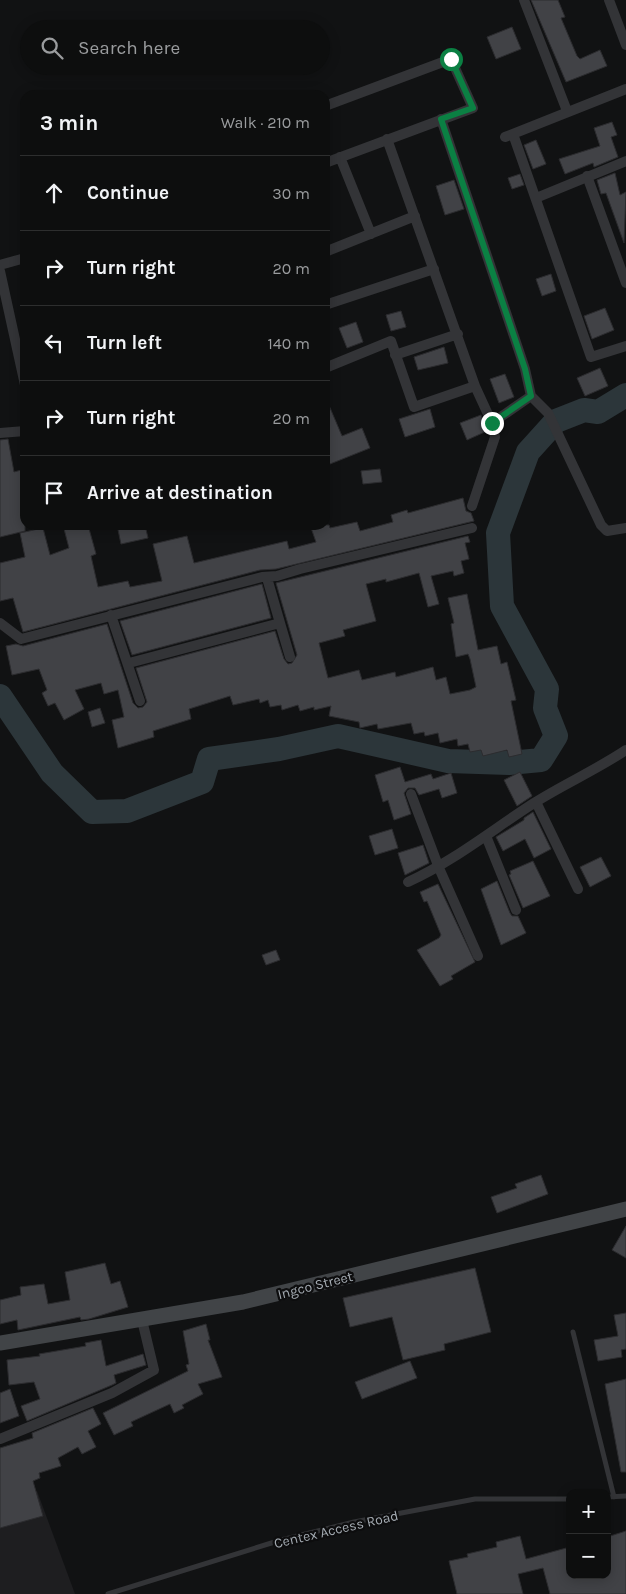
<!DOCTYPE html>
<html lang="en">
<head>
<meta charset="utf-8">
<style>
  :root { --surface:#0d0e0e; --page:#1b1c1c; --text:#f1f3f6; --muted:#9a9c9e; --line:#2d2e2e }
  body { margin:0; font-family:Karla,sans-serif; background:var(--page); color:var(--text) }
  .controls { position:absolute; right:15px; bottom:15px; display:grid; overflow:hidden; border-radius:10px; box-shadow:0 2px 12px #0003 }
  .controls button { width:45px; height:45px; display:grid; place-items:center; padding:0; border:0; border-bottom:1px solid var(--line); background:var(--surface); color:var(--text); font:25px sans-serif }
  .stop { position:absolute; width:15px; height:15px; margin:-11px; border:4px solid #0b8043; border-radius:50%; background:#fff }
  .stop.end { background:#0b8043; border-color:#fff; box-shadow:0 1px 5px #0008 }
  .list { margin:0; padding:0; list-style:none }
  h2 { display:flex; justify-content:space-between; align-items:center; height:65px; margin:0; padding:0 20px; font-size:21px }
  h2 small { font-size:16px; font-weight:400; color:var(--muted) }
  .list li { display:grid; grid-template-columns:32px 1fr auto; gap:15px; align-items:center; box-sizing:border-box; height:75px; padding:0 20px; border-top:1px solid var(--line) }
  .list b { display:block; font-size:19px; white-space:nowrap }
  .list em { font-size:16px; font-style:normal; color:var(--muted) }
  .icon { flex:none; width:28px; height:28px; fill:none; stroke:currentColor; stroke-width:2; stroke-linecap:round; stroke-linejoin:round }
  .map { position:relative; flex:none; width:626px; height:1594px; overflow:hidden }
  .search { position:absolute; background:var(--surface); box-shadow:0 2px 12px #0003; left:20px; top:20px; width:310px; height:55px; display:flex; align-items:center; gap:12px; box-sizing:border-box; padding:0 18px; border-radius:28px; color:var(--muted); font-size:19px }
  .panel { position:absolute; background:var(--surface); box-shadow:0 2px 12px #0003; left:20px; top:90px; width:310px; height:440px; border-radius:15px }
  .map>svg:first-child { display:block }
  .built { fill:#1e1e20 }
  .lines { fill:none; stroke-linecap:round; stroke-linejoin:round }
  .river { stroke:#2c363a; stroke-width:24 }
  .building { fill:#414246; stroke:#2c2c2f }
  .lane { stroke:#333437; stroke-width:5 }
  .street { stroke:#333437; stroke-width:10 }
  .secondary { stroke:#414447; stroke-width:15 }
  .route { stroke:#0b8043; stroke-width:6 }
  .labels { text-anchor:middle; stroke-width:4.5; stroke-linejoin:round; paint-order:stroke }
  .street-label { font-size:14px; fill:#a4abb2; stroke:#0d0d0e }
</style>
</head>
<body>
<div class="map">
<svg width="626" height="1594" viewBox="0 0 626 1594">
  <rect width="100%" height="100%" fill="#111213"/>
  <!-- built -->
  <path class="built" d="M37,1491L75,1594H0V1502Z"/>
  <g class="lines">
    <!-- river -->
    <path class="river" d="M0,696L52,773L92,812L127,811L202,782L209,759L279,749L338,736L448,761L509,763L541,760L556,736L545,708L547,689L502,606L498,533L528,452L556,421L584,410L598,412L626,395"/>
  </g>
  <!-- building -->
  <path class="building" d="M531,0H558L565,17L561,18L577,56L580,59L600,50L607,66L566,82Z
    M512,27L521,49L496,59L487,37Z
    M612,122L617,135L611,137L618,157L594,167L593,163L565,174L559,159L600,146L594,128Z
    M536,140L546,164L533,169L524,145Z
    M615,173L620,195L626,192L624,243L606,193L601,194L597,180Z
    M520,174L524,185L512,189L508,178Z
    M454,180L464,209L445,215L436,186Z
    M551,274L556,291L542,296L536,279Z
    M605,308L614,330L592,339L584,316Z
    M401,311L406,327L391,331L386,315Z
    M356,322L363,342L347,348L339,328Z
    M444,347L448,363L418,370L414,357Z
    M600,368L608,386L585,396L577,378Z
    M505,374L514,397L499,403L490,379Z
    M325,396L342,436L362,428L370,448L325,466Z
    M430,409L435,427L405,437L399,419Z
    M481,415L487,431L467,440L460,423Z
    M8,439L14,472L25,469V531L0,537V440Z
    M380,469L382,482L363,484L361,471Z
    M463,498L466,511L471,513L474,521L276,569L260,570L23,632L13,598L0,601V563L25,557L20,533L43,528L50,555L69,548L63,525H88L96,554L91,556L98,587L128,581L130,587L162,581L153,544L187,536L194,563L287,541L289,549L316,542L310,525H329L330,528L357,522L360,531L393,522L391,515L407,510L408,513Z
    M117,525H145L148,538L121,544Z
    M468,536L470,542L465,543L469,559L461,561L464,573L454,576L453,571L431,576L439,604L428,607L419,573L386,582V579L366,584L376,621L343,630L345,636L319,643L328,678L359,670L362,680L395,672L396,677L433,667L436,680L446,677L450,694L470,690L476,687L470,659L468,654L456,657L451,624L454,623L448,598L467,594L478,650L497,646L501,664L507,662L516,700L511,701L522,754L509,757L507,750L483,756L481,750L470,752L468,744L458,746L457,739L440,743L438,733L425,736L424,732L414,734L411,723L378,729L377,724L360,728L359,722L329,716L331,706L314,710V707L300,711L298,705L282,710L281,705L270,707L268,700L260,703L259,699L233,705L230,696L189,709L191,719L153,731L154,737L118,748L112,720L124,717L118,690L104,694L101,683L75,690L84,709L64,720L55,703L48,706L42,693L47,690L39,669L12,675L6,646L16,644L23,646L107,624L133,703L138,708L143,707L147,702L136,668L275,631L284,659L288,664L292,663L297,655L276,583Z
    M262,584L271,618L132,655L120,621Z
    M100,708L105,723L92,727L88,712Z
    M400,767L405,782L431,774L433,779L451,773L457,793L442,798L439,789L419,795L415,788H408L404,793L411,814L394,820L388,800L383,802L375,775Z
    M520,772L532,796L517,806L504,780Z
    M533,812L551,849L534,858L525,839L503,851L496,837L524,820V818Z
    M392,829L398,848L375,855L369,836Z
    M423,845L429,863L405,875L398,853Z
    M601,857L611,876L590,887L580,867Z
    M533,861L550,896L523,908L509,875L511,874L510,871Z
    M497,881L510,913L512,916H518L526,933L501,945L481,889Z
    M438,884L475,962L451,976L453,979L440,986L417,950L439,938L441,935L427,901L424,902L420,892Z
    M276,950L280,960L266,965L262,955Z
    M541,1175L548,1194L497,1213L491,1197L517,1188L515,1184Z
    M626,1226V1258L612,1250Z
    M105,1263L111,1284L120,1281L128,1307L89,1319L81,1320L80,1317L18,1330L17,1320L0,1324V1300L21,1295L20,1287L44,1284L48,1304L70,1300L65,1272Z
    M475,1268L491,1332L444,1344L445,1350L403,1360L392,1317L350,1327L343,1298Z
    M626,1313V1349L621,1350L622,1357L598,1361L594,1340L618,1336L614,1315Z
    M206,1324L210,1340H208L222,1377L198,1384L203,1394L182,1405L184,1408L174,1413L170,1404L131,1422L133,1426L114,1435L103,1413L188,1371L186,1365L189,1364L183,1331Z
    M101,1340L106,1366L143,1354L146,1365L114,1375L116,1383L112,1385L27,1421L21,1406L40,1399L34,1382L9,1385L7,1360L40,1356L39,1354L86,1346L85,1343Z
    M410,1361L417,1378L362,1399L355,1382Z
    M626,1379V1472H621L605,1384Z
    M10,1389L19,1416L0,1423V1393Z
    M93,1408L101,1424L88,1431L96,1447L82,1454L78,1447L58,1458L61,1466L39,1473L40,1478L33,1481L43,1516L0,1528V1448L33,1438L32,1433Z
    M626,1531V1594H550L543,1568L518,1574L523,1594H457L449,1561L468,1557L467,1554L497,1547L496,1542L520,1536L526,1559L570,1547V1575H607V1537Z"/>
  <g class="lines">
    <!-- lane -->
    <path class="lane" d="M573,1332L614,1497
      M607,1497L626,1496
      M108,1594L281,1540L354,1522L475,1499H570"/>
    <!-- street -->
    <path class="street" d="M524,0L567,111
      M609,0L626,45
      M325,106L451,59L473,108L325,163
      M441,119L525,369L531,396L548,413L601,525L607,531L626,528
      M513,134L591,357L626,346
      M505,137L626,89
      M387,139L475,386L492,423L495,437L472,506
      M340,157L371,234
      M587,176L626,283
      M536,198L626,161
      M325,252L415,216
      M0,265L25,258
      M0,271L25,385
      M325,305L434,269
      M395,355L458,334
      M325,368L391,341L414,407L475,386
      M492,423L531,396
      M0,433L25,431
      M267,578L280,623
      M111,615L140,701
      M0,623L21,639L262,577L277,576L300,569L472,528
      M129,663L280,623L290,657
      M411,794L439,868L478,956
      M536,802L578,889
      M486,836L516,910
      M408,882C454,861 492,830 534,803C564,784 596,770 626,750
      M0,1439L112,1393L154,1370L142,1320"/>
    <!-- secondary -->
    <path class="secondary" d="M0,1343L243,1302L626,1209"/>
  </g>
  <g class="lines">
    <!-- route -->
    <path class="route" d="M451,59L473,108L441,119L525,369L531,396L492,423"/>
  </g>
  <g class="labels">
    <!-- street labels -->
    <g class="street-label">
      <text transform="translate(315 1285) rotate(-14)" y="5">Ingco Street</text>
      <text transform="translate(336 1529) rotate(-13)" y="5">Centex Access Road</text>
    </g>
  </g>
</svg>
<div class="controls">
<button>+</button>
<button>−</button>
</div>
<div class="stop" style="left:451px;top:59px"></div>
<div class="stop end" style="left:492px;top:423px"></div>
<div class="search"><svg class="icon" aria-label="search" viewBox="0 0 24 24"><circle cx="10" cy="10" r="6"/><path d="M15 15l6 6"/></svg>Search here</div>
<section class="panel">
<h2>3 min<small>Walk · 210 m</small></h2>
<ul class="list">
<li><svg class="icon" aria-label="ahead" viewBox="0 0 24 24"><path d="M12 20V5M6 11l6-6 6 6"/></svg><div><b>Continue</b></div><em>30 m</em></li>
<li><svg class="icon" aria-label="right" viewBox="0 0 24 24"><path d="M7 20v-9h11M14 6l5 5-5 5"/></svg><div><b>Turn right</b></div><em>20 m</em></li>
<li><svg class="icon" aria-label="left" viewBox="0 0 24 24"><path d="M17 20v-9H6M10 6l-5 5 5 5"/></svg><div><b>Turn left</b></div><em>140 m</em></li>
<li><svg class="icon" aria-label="right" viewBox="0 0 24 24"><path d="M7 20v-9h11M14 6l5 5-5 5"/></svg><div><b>Turn right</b></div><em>20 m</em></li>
<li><svg class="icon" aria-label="arrive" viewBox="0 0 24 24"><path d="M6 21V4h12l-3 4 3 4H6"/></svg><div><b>Arrive at destination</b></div></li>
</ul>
</section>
</div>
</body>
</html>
